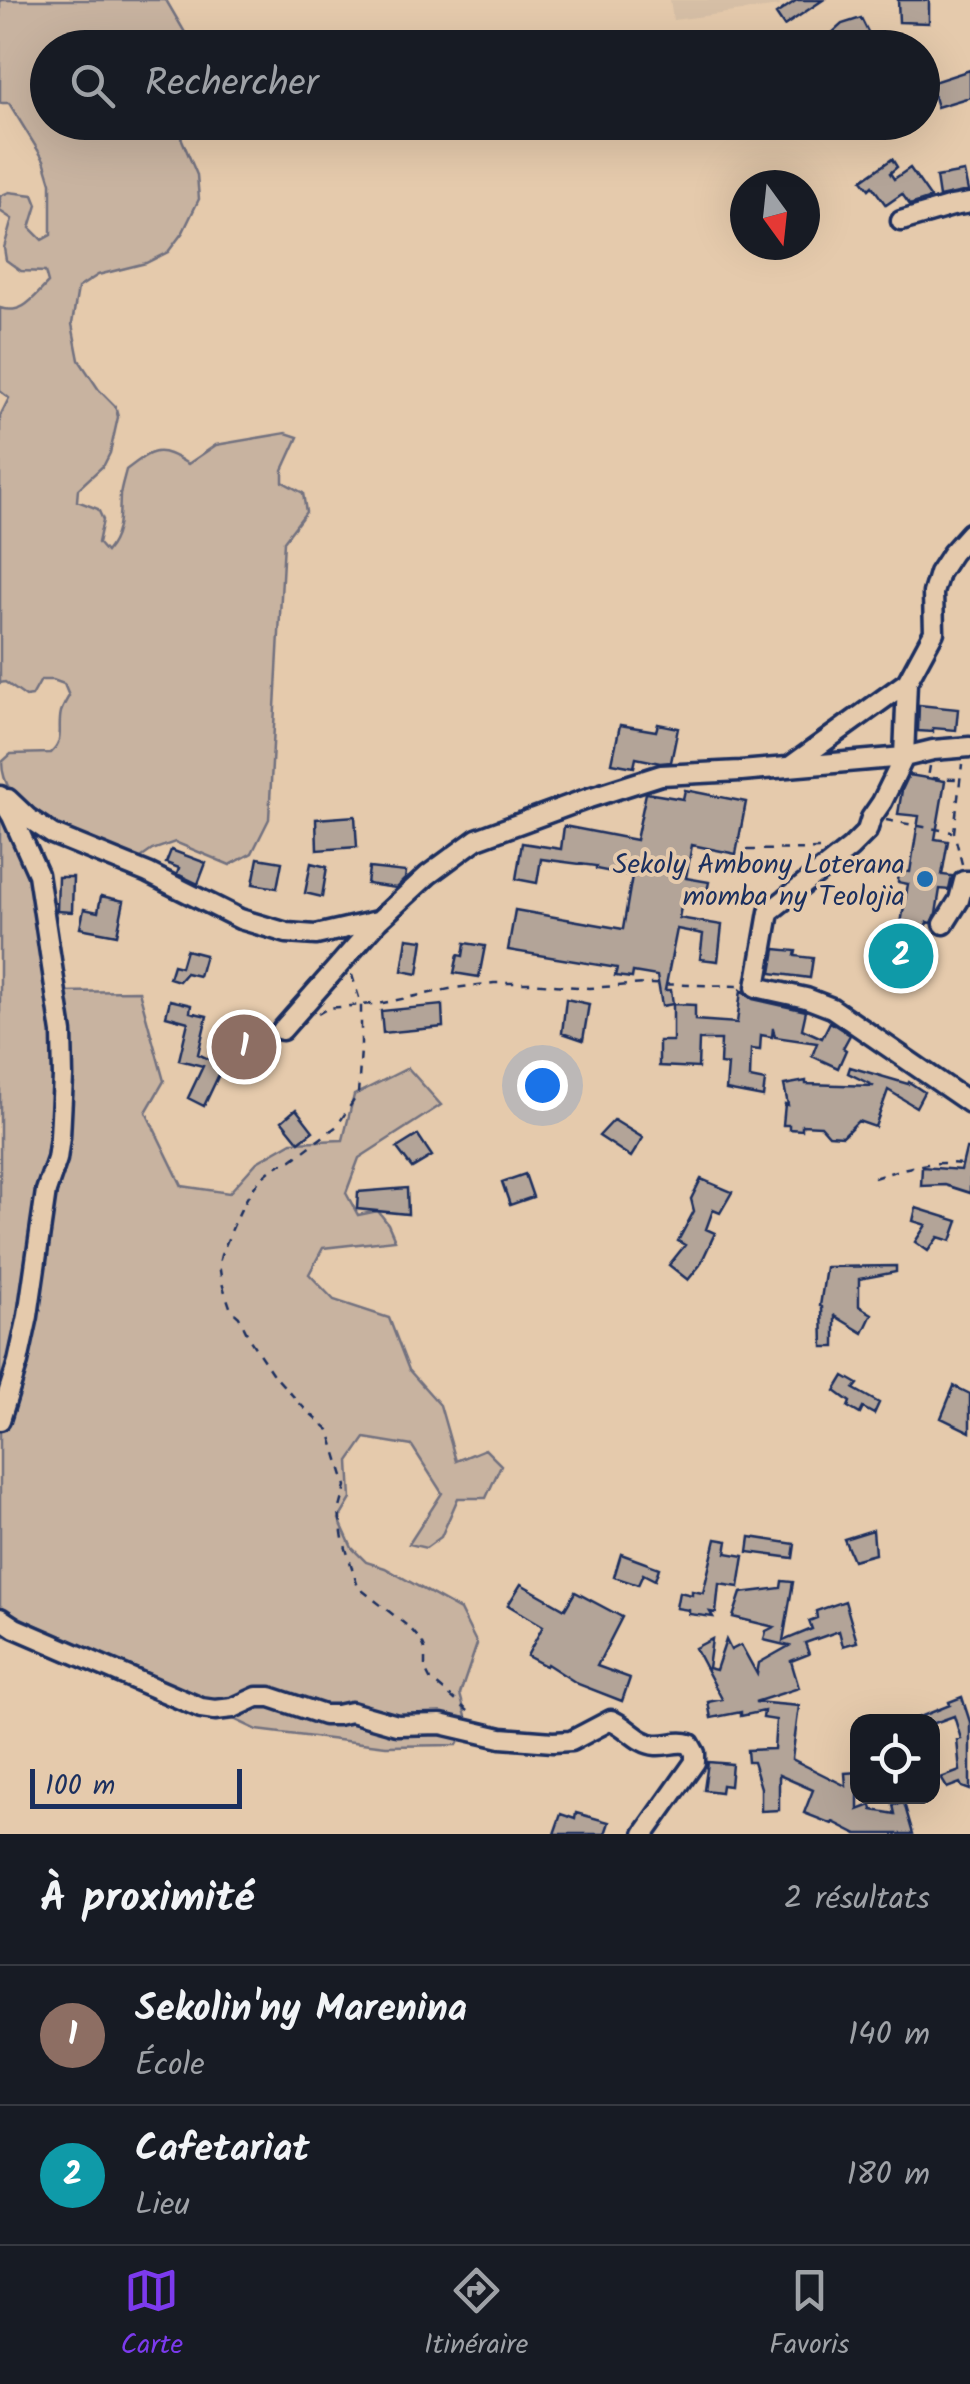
<!DOCTYPE html>
<html lang="fr">
<head>
<meta charset="utf-8">
<style>
  :root { --surface:#171b24; --page:#242831; --text:#f1f3f6; --muted:#9ea1a6; --line:#363941; --accent:#7c3aed }
  body { margin:0; font-family:Kalam,sans-serif; background:var(--page); color:var(--text) }
  .controls { position:absolute; right:30px; bottom:30px; display:grid; overflow:hidden; border-radius:20px; box-shadow:0 10px 40px #0002 }
  .controls button { width:90px; height:90px; display:grid; place-items:center; padding:0; border:0; border-bottom:2px solid var(--line); background:var(--surface); color:var(--text); font:50px sans-serif }
  .compass { position:absolute; left:730px; top:170px; width:90px; height:90px; border-radius:50%; background:var(--surface); box-shadow:0 10px 40px #0002; rotate:165deg }
  .scale { position:absolute; left:30px; bottom:25px; width:212px; box-sizing:border-box; padding-left:10px; border:5px solid #1b2f5e; border-top:0; font-size:28px; line-height:35px; white-space:nowrap; color:#1b2f5e; -webkit-text-stroke:8px #e5caac; paint-order:stroke }
  .you { position:absolute; left:542px; top:1085px; width:35px; height:35px; margin:-25px; border:8px solid #fff; border-radius:50%; background:#1a73e8; box-shadow:0 0 0 15px #1a73e833 }
  .badge { display:grid; place-items:center; width:65px; height:65px; border-radius:50%; background:var(--accent); color:#fff; font-size:32px; font-weight:700 }
  .pin { position:absolute; translate:-50% -50%; border:5px solid #fff; box-shadow:0 2px 10px #0006 }
  .list { margin:0; padding:0; list-style:none }
  h2 { display:flex; justify-content:space-between; align-items:center; height:130px; margin:0; padding:0 40px; font-size:42px }
  h2 small { font-size:32px; font-weight:400; color:var(--muted) }
  .list li { display:grid; grid-template-columns:65px 1fr auto; gap:30px; align-items:center; box-sizing:border-box; height:140px; padding:0 40px; border-top:2px solid var(--line) }
  .list b { display:block; font-size:38px; white-space:nowrap }
  .list p { margin:0; font-size:32px; white-space:nowrap; color:var(--muted) }
  .list em { font-size:32px; font-style:normal; color:var(--muted) }
  .icon { flex:none; width:55px; height:55px; fill:none; stroke:currentColor; stroke-width:2; stroke-linecap:round; stroke-linejoin:round }
  .map { position:relative; flex:none; width:970px; height:1834px; overflow:hidden }
  .search { position:absolute; background:var(--surface); box-shadow:0 10px 40px #0002; left:30px; right:30px; top:30px; height:110px; display:flex; align-items:center; gap:25px; box-sizing:border-box; padding:0 35px; border-radius:55px; color:var(--muted); font-size:38px }
  .sheet { height:410px; background:var(--surface) }
  nav { display:flex; justify-content:space-around; align-items:center; box-sizing:border-box; height:140px; border-top:2px solid var(--line); background:var(--surface); font-size:28px; color:var(--muted) }
  nav a { display:grid; justify-items:center; gap:5px }
  nav .on { color:var(--accent) }
  .map>svg:first-child { display:block }
  .built { fill:#d6bfa6 }
  .green { fill:#c8b3a0; stroke:#72717f; stroke-width:2.5 }
  .building { fill:#b3a498; stroke:#1b2f5e; stroke-width:2.5 }
  .lines { fill:none; stroke-linecap:round; stroke-linejoin:round }
  .street-casing { stroke:#1b2f5e; stroke-width:25 }
  .path { stroke:#1b2f5e; stroke-width:2.5; stroke-dasharray:8 8; stroke-linecap:butt }
  .street { stroke:#e5caac; stroke-width:18 }
  .poi-dot { fill:#1f6fb2; stroke:#e5caac; stroke-width:4 }
  .labels { text-anchor:middle; stroke-width:8; stroke-linejoin:round; paint-order:stroke }
  .poi-label { font-size:28px; fill:#1b2f5e; stroke:#e5caac; text-anchor:end }
</style>
</head>
<body>
<div class="map">
<svg width="970" height="1834" viewBox="0 0 970 1834">
  <rect width="100%" height="100%" fill="#e5caac"/>
  <filter id="ink" filterUnits="userSpaceOnUse"><feTurbulence type="fractalNoise" baseFrequency=".01" numOctaves="2"/><feDisplacementMap in="SourceGraphic" scale="20" xChannelSelector="R" yChannelSelector="G"/><feConvolveMatrix kernelMatrix="1 2 1 2 8 2 1 2 1" color-interpolation-filters="sRGB"/></filter>
  <g filter="url(#ink)">
    <!-- built -->
    <path class="built" d="M670,0H779L780,6L673,20Z"/>
    <!-- green -->
    <path class="green" d="M0,0H166L190,41V47L48,48V122L175,123L197,175L199,199L183,232L168,252L146,263L98,275L78,288L72,324L79,360L99,390L115,406L118,417L110,453L104,465L78,489L77,501L98,509L103,520L98,543L106,552C121,534 119,517 120,495C121,487 124,478 126,470C153,449 158,445 188,464L216,445L286,433L298,437L283,470V482L303,493L306,512L284,541L269,819L252,853L230,865L175,842L152,850L128,867C87,847 2,816 2,762L11,754L51,753C65,740 57,729 61,712C63,706 66,701 69,696L64,684L53,680H41L32,696L26,697L5,682L0,683V416L9,398L0,391V308C23,315 33,298 48,283L45,272L21,271L6,260L4,248L12,219L0,211V196L9,192L33,195L37,205L30,228L42,240L51,235V183L44,160L9,103H0Z
      M0,815L31,873L56,992L139,991L164,1081L146,1112L182,1186L229,1193L257,1162L292,1142L343,1140L354,1095L408,1068L441,1105L359,1158L346,1193L358,1215L378,1211L388,1224L395,1240L323,1248L309,1274L334,1300L389,1318L409,1370L440,1405L456,1461L485,1449L501,1465L486,1498H458L441,1537L426,1548L409,1544L442,1493L412,1446L365,1438L349,1461L351,1499L339,1519L352,1548L366,1562L385,1568L460,1610L477,1644L460,1694L468,1724L457,1745L386,1746L257,1730L0,1608Z"/>
    <!-- building -->
    <path class="building" d="M797,0H823L784,26L776,14Z
      M898,0H929V23L899,22Z
      M861,18L869,34L848,41L846,35L821,43L842,24Z
      M970,70V97L937,107L930,83Z
      M892,159L897,167L890,173L894,179L910,168L931,198L910,205L902,194L886,205L872,186L869,189L862,180Z
      M964,172L968,191L939,197L936,177Z
      M919,705L958,709L956,730L933,728V732L918,731Z
      M658,724L678,728L671,762L660,763L636,758L634,767L612,763L620,725L656,731Z
      M909,775L945,781L935,839L948,841L942,875L952,876L949,890L940,889L936,914L932,923L927,922L917,986L876,978L885,926L900,929L908,884L898,882L899,871L910,872L919,816L898,814L902,790Z
      M685,790L746,802L736,854L692,845L686,878L709,882L706,896L684,891L679,918L722,925L718,961L700,959L703,934L677,929L665,990H671L673,1004L662,1006L657,976L633,972L632,978L615,976L617,968L508,950L515,910L623,929L632,876L596,869V866L541,859L537,883L516,879L522,843L561,849L564,826L636,840L646,793L683,799Z
      M355,816L357,847L317,850L316,819Z
      M171,850L206,863L198,884L177,874L179,868L166,863Z
      M258,858L282,862L277,888L253,884Z
      M311,863L327,867L322,897L305,893Z
      M369,868L406,872L405,879L396,888L367,884Z
      M58,877H73L72,912L57,911Z
      M101,896L124,901L117,935L80,928L84,909L98,912Z
      M407,938L423,940L418,974L402,971Z
      M465,943L485,946L479,977L454,973L458,955L463,956Z
      M775,949L796,951L795,956L813,958L810,978L771,973Z
      M186,950L205,955L199,976L186,973L179,981L169,978L173,965L181,967Z
      M741,990L753,999L806,1011L802,1029L822,1038L830,1022L850,1035L843,1048L846,1050L838,1068L812,1056L817,1043L775,1037L773,1028L772,1037L761,1035L760,1050L751,1049L750,1078L765,1081L763,1097L726,1090L728,1065L720,1064L721,1040H699L698,1068L659,1066V1041H673V1004L695,1005V1020L737,1023Z
      M566,999L589,1004L583,1040L562,1033Z
      M170,1000L191,1005L190,1012L207,1016L198,1054L223,1066L204,1106L188,1098L203,1066L179,1060L188,1022L166,1016Z
      M442,1005L443,1027L383,1033L381,1011Z
      M238,1021L269,1035L251,1074L220,1060Z
      M850,1067L908,1084L909,1082L924,1092L916,1107L888,1090L875,1127L858,1121L843,1136L829,1135L821,1126L802,1125V1130L789,1129V1125H783L785,1104L788,1105L784,1085L806,1081V1084L874,1086L848,1073Z
      M296,1109L313,1131L299,1142L282,1121Z
      M614,1120L643,1138L631,1157L599,1136Z
      M418,1135L432,1156L412,1168L397,1148Z
      M966,1149H970V1193L945,1185L921,1186L922,1167L961,1170Z
      M525,1174L533,1197L510,1205L502,1182Z
      M701,1179L732,1192L720,1213L713,1210L706,1229L715,1233L700,1265L688,1280L669,1265L685,1245L678,1241L694,1211L691,1199Z
      M407,1188L408,1214L357,1209L358,1192Z
      M916,1208L958,1221L951,1241L938,1237L928,1251L915,1242L926,1225L913,1221Z
      M896,1266V1272L859,1279V1306L872,1314L863,1333L835,1316V1347H823L822,1307L820,1306L826,1267Z
      M844,1376L858,1384L854,1389L879,1403L874,1414L863,1408L860,1414L848,1407L850,1402L835,1391Z
      M954,1386L970,1394V1432L941,1418Z
      M873,1530L875,1554L853,1560L844,1539Z
      M750,1537L795,1544L793,1558L748,1552Z
      M716,1539L728,1541L726,1553L744,1556L739,1587L719,1584L716,1613L710,1612L713,1617L689,1614V1610L676,1608L679,1592L692,1595V1591L703,1593Z
      M621,1554L659,1568L655,1580L643,1574L638,1585L614,1577Z
      M782,1581L793,1582L783,1641L812,1629L809,1621L817,1618L816,1611L845,1601L857,1642L843,1646L839,1631L805,1643L809,1654L791,1661L799,1688L755,1702L799,1706L792,1759L846,1786L845,1773L858,1772V1810L871,1805L872,1810L895,1814L893,1805L904,1803L913,1834H857L833,1822L832,1824L804,1813L813,1790L779,1775V1810L761,1811V1788L753,1762H748L747,1750L774,1749L776,1720L763,1718L764,1711L741,1716V1712L711,1718L708,1702L722,1699L695,1648L712,1639L708,1668L716,1670L726,1640L731,1650L741,1645L757,1674L759,1663L789,1646L764,1640L766,1631L774,1627L733,1617L741,1593L781,1588Z
      M521,1584L565,1609L575,1592L622,1617L597,1666L630,1678L622,1701L578,1684L547,1664L546,1666L527,1656L543,1626L508,1605Z
      M962,1697L970,1722V1790L962,1787L960,1783L947,1788L941,1778L960,1771L957,1740L961,1739L954,1716L932,1724V1722L910,1721L950,1705L949,1702Z
      M708,1762L732,1764L730,1786L722,1785L721,1792L704,1790Z
      M576,1813L609,1822L605,1834H554L561,1814L575,1819Z"/>
    <g class="lines">
      <defs>
        <path id="street" d="M901,221L952,206L970,203
          M907,682L904,757L882,802L871,818L867,831L850,848L769,912L756,987L806,998L832,1008L970,1103
          M792,765L907,682L934,632L933,593L939,573L952,553L970,533
          M0,796L12,816L38,874L62,1033L63,1077L60,1137L57,1159L46,1191L28,1316L18,1362L0,1420
          M8,799L28,818L52,834L148,873L240,919L287,933L316,935L377,921
          M944,924L959,900L964,881H970
          M282,1030L378,921L428,875L477,839L589,798L661,775L741,771L904,757L933,750L970,747
          M0,1618L15,1628L201,1708L215,1710L233,1708L257,1697H270L324,1715H337L351,1712L397,1725L441,1724L501,1738L553,1742L571,1741L611,1720C627,1726 638,1744 656,1745C669,1746 677,1740 690,1744L695,1753V1762L644,1834"/>
      </defs>
      <!-- street casing -->
      <use href="#street" class="street-casing"/>
      <!-- path -->
      <path class="path" d="M930,766L928,778L959,779
        M886,820L952,832
        M747,850L823,849
        M962,864L954,832L962,764
        M352,975L361,1004V1049L358,1094L337,1126L292,1160C250,1171 237,1220 221,1255L219,1264L222,1283L231,1310L239,1317L250,1340L272,1373L304,1408L329,1430L346,1486L339,1512L343,1539L358,1587L410,1628L422,1642L425,1649V1669L430,1679L474,1716
        M318,1014L328,1008L383,1003L454,988L494,983H530L589,988L644,984L741,986
        M874,1178C907,1167 936,1158 970,1166"/>
      <!-- street -->
      <use href="#street" class="street"/>
    </g>
  </g>
  <!-- markers -->
  <circle class="poi-dot" cx="925" cy="879" r="10"/>
  <g class="labels">
    <!-- poi labels -->
    <g class="poi-label">
      <text x="905" y="873">Sekoly Ambony Loterana<tspan x="905" dy="32">momba ny Teolojia</tspan></text>
    </g>
  </g>
</svg>
<div class="controls">
<button><svg class="icon" aria-label="locate" viewBox="0 0 24 24"><circle cx="12" cy="12" r="6"/><path d="M12 2v4M12 18v4M2 12h4M18 12h4"/></svg></button>
</div>
<svg class="compass" viewBox="-18 -18 36 36"><path d="M0-13l5 13h-10z" fill="#e53935"/><path d="M0 13l5-13h-10z" fill="#9ea1a6"/></svg>
<div class="scale">100 m</div>
<div class="you"></div>
<div class="pin badge" style="left:244px;top:1047px;background:#8d6e63">1</div>
<div class="pin badge" style="left:901px;top:956px;background:#0f9aa8">2</div>
<div class="search"><svg class="icon" aria-label="search" viewBox="0 0 24 24"><circle cx="10" cy="10" r="6"/><path d="M15 15l6 6"/></svg>Rechercher</div>
</div>
<section class="sheet">
<h2>À proximité<small>2 résultats</small></h2>
<ul class="list">
<li><span class="badge" style="background:#8d6e63">1</span><div><b>Sekolin'ny Marenina</b><p>École</p></div><em>140 m</em></li>
<li><span class="badge" style="background:#0f9aa8">2</span><div><b>Cafetariat</b><p>Lieu</p></div><em>180 m</em></li>
</ul>
</section>
<nav>
<a class="on"><svg class="icon" aria-label="map" viewBox="0 0 24 24"><path d="M3 6l6-2 6 2 6-2v14l-6 2-6-2-6 2zM9 4v14M15 6v14"/></svg>Carte</a>
<a><svg class="icon" aria-label="directions" viewBox="0 0 24 24"><path d="M12 3l9 9-9 9-9-9zM9 14v-3h6M13 9l2 2-2 2"/></svg>Itinéraire</a>
<a><svg class="icon" aria-label="saved" viewBox="0 0 24 24"><path d="M7 4h10v16l-5-4-5 4z"/></svg>Favoris</a>
</nav>
</body>
</html>
